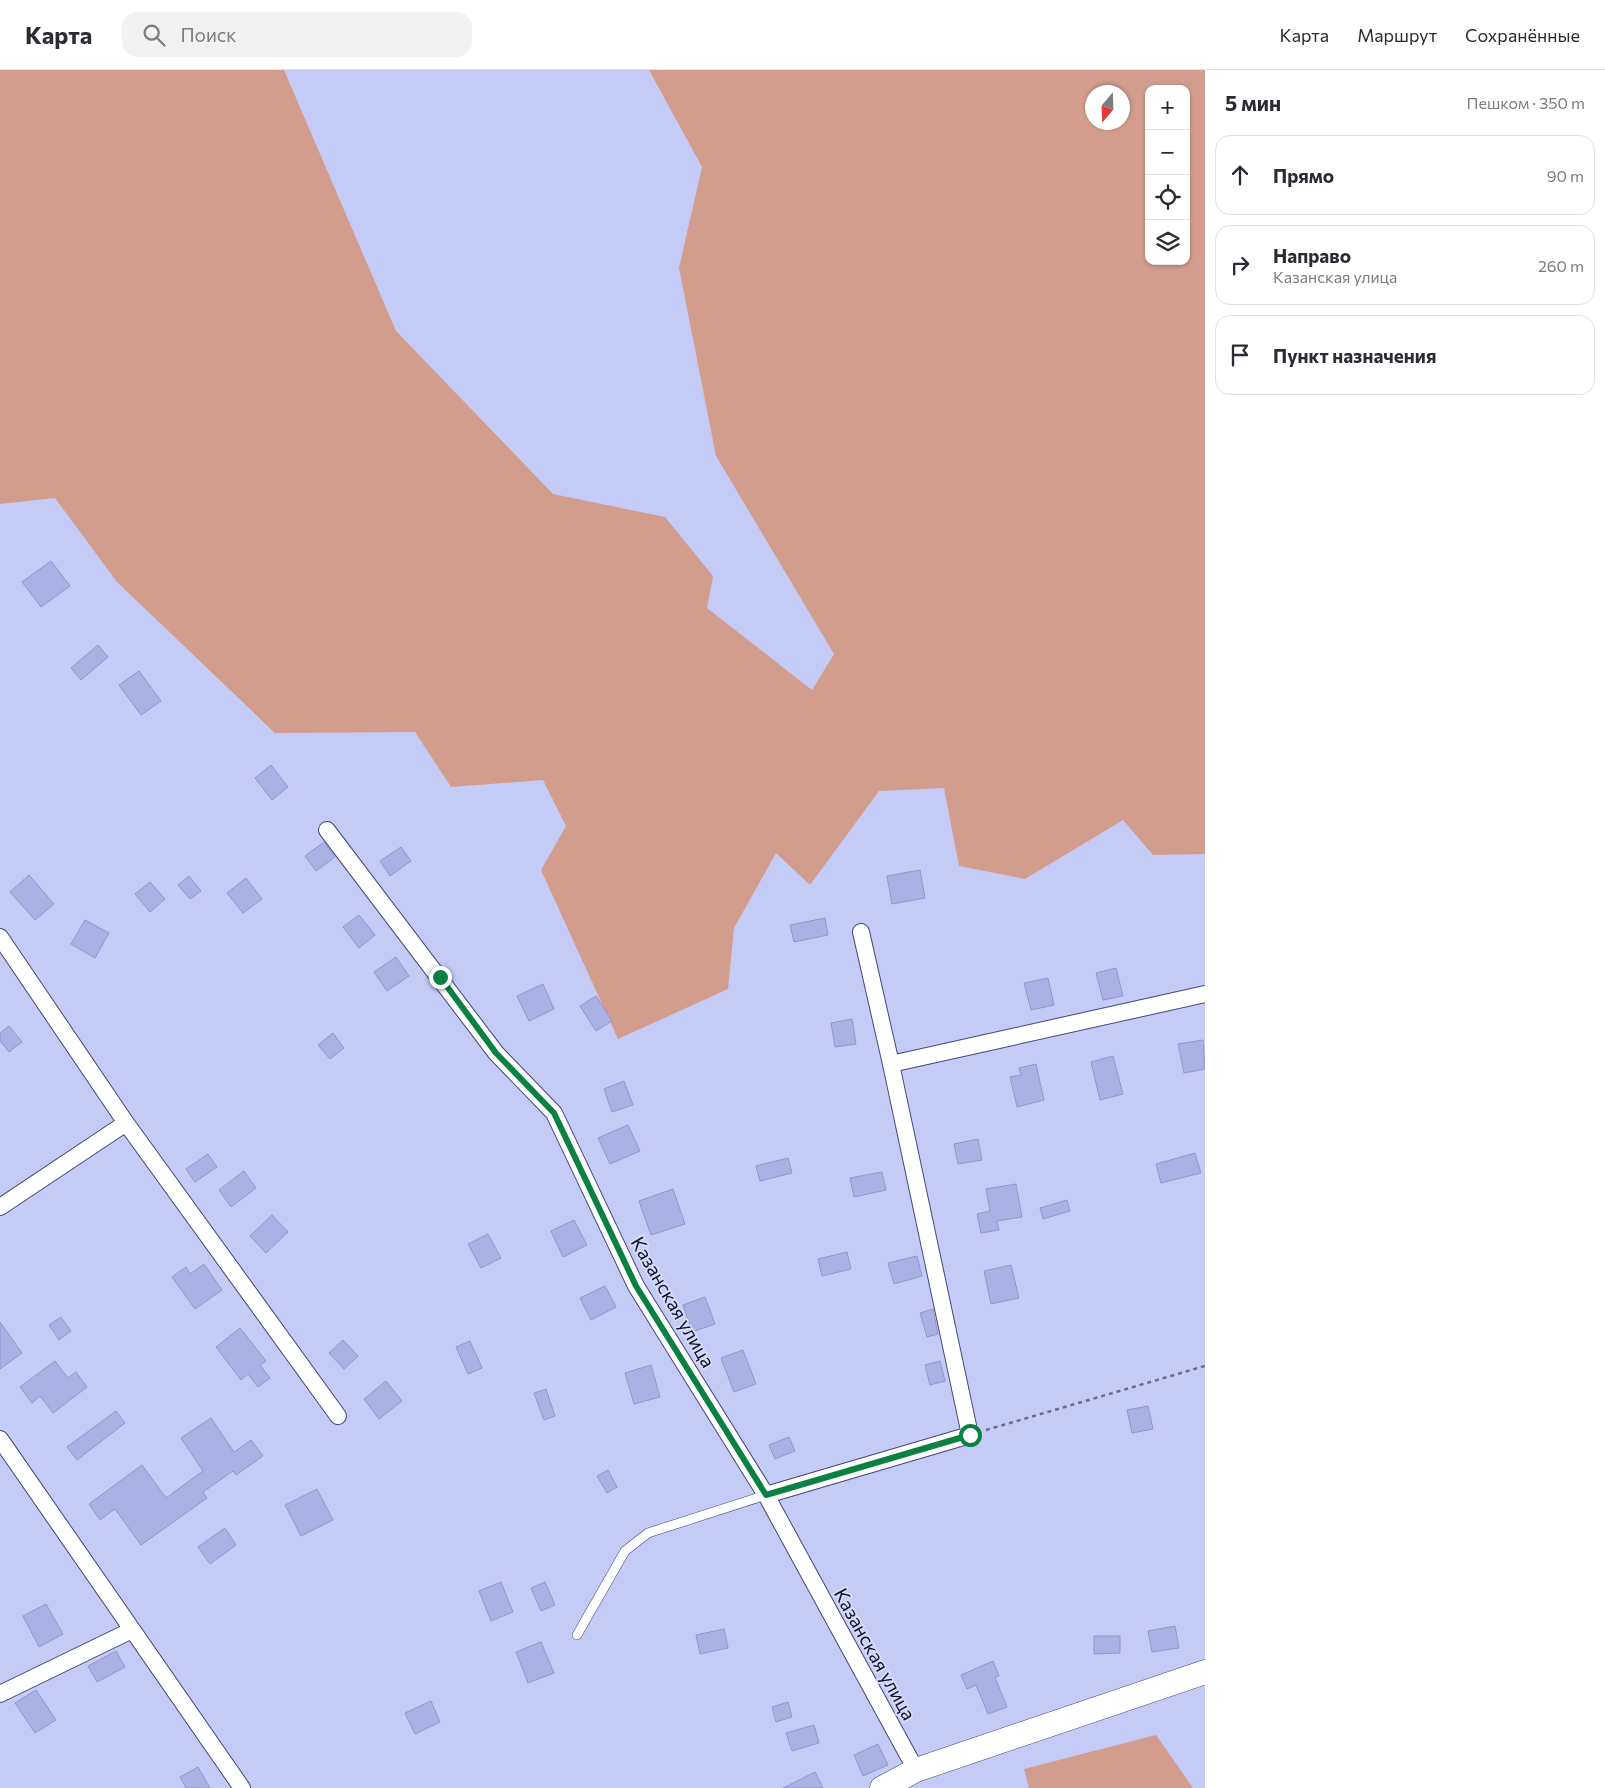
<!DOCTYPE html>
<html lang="ru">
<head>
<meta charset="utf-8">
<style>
  :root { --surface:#fff; --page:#f2f2f3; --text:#2b2b33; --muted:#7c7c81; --line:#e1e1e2 }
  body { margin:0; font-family:Commissioner,sans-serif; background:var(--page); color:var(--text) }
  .controls { position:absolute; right:15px; top:15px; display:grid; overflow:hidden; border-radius:10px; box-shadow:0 1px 4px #0004 }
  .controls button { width:45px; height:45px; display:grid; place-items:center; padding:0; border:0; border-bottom:1px solid var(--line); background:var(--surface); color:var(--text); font:25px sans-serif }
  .compass { position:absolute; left:1085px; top:15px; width:45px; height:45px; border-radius:50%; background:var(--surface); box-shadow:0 1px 4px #0004; rotate:199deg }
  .stop { position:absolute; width:15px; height:15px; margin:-11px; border:4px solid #0b8043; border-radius:50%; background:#fff }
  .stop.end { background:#0b8043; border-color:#fff; box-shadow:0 1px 5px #0008 }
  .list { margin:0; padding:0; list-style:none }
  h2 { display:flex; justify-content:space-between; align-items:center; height:65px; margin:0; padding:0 20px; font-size:21px }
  h2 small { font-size:16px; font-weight:400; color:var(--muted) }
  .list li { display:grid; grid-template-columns:32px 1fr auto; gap:15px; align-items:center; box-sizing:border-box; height:80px; margin:0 10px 10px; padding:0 10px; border:1px solid var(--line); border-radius:15px }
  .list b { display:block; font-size:19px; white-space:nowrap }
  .list p { margin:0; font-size:16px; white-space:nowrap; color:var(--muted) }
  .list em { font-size:16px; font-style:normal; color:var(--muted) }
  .icon { flex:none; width:28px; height:28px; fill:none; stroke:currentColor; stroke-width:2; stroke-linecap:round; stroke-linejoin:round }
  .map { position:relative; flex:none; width:1205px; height:1718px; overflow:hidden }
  header { display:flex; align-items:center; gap:30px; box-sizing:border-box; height:70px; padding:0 25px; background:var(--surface); border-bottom:1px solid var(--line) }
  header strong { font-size:24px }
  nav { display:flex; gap:28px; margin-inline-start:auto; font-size:18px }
  .search { width:350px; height:45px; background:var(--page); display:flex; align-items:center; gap:12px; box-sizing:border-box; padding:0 18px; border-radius:15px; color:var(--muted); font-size:19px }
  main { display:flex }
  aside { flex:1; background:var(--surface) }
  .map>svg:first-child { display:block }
  .green { fill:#d29d8c; fill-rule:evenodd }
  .building { fill:#aab1e5; stroke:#9196ca }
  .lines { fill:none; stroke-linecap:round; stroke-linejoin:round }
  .lane-casing { stroke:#434775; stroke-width:10 }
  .street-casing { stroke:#434775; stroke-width:18 }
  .secondary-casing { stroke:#434775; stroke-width:25 }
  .path { stroke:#686b8a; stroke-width:2.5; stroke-dasharray:4 4; stroke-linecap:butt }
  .lane { stroke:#fff; stroke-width:9 }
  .street { stroke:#fff; stroke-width:16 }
  .secondary { stroke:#fff; stroke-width:24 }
  .route { stroke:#0b8043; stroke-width:6 }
  .labels { text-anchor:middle; stroke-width:4; stroke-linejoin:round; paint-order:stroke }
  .street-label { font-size:19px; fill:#111225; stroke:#d5d9fa }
</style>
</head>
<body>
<header>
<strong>Карта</strong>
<div class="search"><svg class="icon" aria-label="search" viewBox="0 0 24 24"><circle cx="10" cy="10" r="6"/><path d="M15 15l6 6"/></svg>Поиск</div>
<nav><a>Карта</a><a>Маршрут</a><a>Сохранённые</a></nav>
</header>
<main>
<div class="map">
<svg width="1205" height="1718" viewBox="0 0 1205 1718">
  <rect width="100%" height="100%" fill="#c5cbf7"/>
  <!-- green -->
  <path class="green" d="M0,0H284L396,261L553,424L665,447L713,506L707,538L812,620L834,584L716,386L679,198L702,97L649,0H1205V784L1153,785L1123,750L1025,809L959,796L944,718L879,721L810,815L776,783L734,858L728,919L618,969L541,800L566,756L543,710L451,717L415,662L275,663L117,512L55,428L0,434ZM1149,19H1186V191H1149ZM1092,22H1122V52H1092Z
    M1156,1665L1193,1718H1029L1024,1699Z"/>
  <!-- building -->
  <path class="building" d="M51,491L70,516L41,537L22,512Z
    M98,575L108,587L81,610L71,598Z
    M139,601L161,631L141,645L119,615Z
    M271,695L288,717L272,730L255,708Z
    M324,772L335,787L316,801L305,786Z
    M401,777L411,791L390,806L380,791Z
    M920,800L925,828L892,834L887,806Z
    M29,805L54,834L35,850L10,822Z
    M189,806L201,821L190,829L178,815Z
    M246,808L262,829L243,843L227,823Z
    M150,812L165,829L150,842L135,824Z
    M359,845L375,865L359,878L343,857Z
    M825,848L828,865L794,872L790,855Z
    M85,850L109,863L95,888L71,874Z
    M396,887L409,906L387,921L374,902Z
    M1116,898L1123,926L1103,930L1096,903Z
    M1048,908L1054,935L1031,940L1024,913Z
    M543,914L554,939L529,951L517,926Z
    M596,926L612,951L596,961L580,936Z
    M852,949L856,974L835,977L831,953Z
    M9,956L22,972L9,982L0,971V963Z
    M333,963L344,978L330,989L318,975Z
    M1203,970L1205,999L1184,1003L1178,974Z
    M1113,986L1123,1024L1100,1030L1091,992Z
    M1036,994L1044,1030L1017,1037L1010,1007L1021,1005L1019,998Z
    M624,1011L633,1035L612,1042L604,1019Z
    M628,1055L640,1081L610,1094L598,1068Z
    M978,1069L982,1090L958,1094L954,1074Z
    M1195,1083L1201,1103L1161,1113L1156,1094Z
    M208,1084L217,1097L195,1112L186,1099Z
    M788,1088L792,1103L760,1111L756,1096Z
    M244,1101L256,1118L231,1137L219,1120Z
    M882,1102L886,1120L854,1127L850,1108Z
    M1016,1114L1022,1147L997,1151L999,1160L981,1163L977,1144L990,1141L986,1119Z
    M673,1119L685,1154L651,1165L639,1131Z
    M1067,1130L1070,1141L1043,1149L1040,1138Z
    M272,1145L288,1162L266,1183L250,1166Z
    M574,1150L587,1175L563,1187L551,1161Z
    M488,1164L501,1188L481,1198L468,1174Z
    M847,1182L851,1199L822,1206L818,1189Z
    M917,1186L922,1206L894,1214L888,1193Z
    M204,1194L222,1220L195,1239L172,1207L186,1197L190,1204Z
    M1011,1195L1019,1228L991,1234L984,1201Z
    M605,1216L616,1237L591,1250L580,1228Z
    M705,1227L715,1254L692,1262L683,1235Z
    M933,1239L938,1264L927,1267L920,1243Z
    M61,1247L71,1261L59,1270L49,1255Z
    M0,1252L22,1283L0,1299Z
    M240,1258L266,1291L260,1295L270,1308L258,1317L248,1304L241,1310L216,1277Z
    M343,1270L358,1286L344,1299L329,1283Z
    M470,1271L482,1298L468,1304L456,1277Z
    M743,1280L756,1314L734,1322L721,1288Z
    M55,1291L68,1308L76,1302L87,1317L53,1343L40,1326L32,1333L20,1317Z
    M940,1291L945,1311L930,1315L925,1295Z
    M651,1295L660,1327L634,1334L625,1303Z
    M386,1311L402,1331L379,1349L364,1329Z
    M546,1319L555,1346L544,1350L534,1323Z
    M1148,1336L1153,1359L1132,1363L1127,1340Z
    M116,1341L125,1353L77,1390L67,1377Z
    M211,1348L234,1382L251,1370L263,1386L236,1405L233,1401L203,1422L207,1428L141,1475L115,1439L100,1450L89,1434L142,1395L166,1428L203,1401L181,1368Z
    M789,1367L795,1381L775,1389L769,1375Z
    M608,1400L617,1417L607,1423L597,1406Z
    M317,1419L333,1450L301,1466L285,1435Z
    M225,1458L236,1475L210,1494L198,1477Z
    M501,1512L513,1542L491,1551L479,1521Z
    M545,1512L555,1535L541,1541L531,1518Z
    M46,1534L63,1564L39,1577L23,1546Z
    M1175,1556L1179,1578L1152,1582L1148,1561Z
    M724,1559L728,1578L700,1584L696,1565Z
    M1094,1566H1120V1583L1094,1584Z
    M541,1572L554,1603L528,1613L516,1582Z
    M116,1581L125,1597L97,1612L88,1596Z
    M993,1591L999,1606L995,1607L1007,1637L988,1644L976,1615L967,1619L961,1605Z
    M36,1620L56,1650L35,1663L15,1633Z
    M431,1631L440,1652L415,1664L405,1643Z
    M788,1632L792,1647L776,1652L772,1637Z
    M814,1655L819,1673L792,1681L786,1663Z
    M878,1674L888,1695L863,1706L854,1685Z
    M198,1697L210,1718H186L180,1707Z
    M815,1702L823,1718H783Z"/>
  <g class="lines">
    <defs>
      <path id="lane" d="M577,1565L625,1481L648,1463L766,1425"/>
      <path id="street" d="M327,760L496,983L554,1043L636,1216L766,1425L916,1700
        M0,867L126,1053L338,1346
        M891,994L1205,924
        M0,1137L126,1053
        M0,1369L242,1718
        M766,1425L970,1365L891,994L861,862
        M0,1624L132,1560"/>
      <path id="secondary" d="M882,1718L916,1700L1205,1602"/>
    </defs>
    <!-- lane casing -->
    <use href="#lane" class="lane-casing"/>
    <!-- street casing -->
    <use href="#street" class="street-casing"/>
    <!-- secondary casing -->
    <use href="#secondary" class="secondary-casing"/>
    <!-- path -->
    <path class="path" d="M986,1360L1205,1296"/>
    <!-- lane -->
    <use href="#lane" class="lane"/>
    <!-- street -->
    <use href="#street" class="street"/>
    <!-- secondary -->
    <use href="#secondary" class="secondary"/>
  </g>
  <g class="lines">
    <!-- route -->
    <path class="route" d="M440,907L496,983L554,1043L636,1216L766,1425L970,1365"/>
  </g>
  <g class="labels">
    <!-- street labels -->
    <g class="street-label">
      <text transform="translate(673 1232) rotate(60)" y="7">Казанская улица</text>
      <text transform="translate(875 1584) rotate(61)" y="7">Казанская улица</text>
    </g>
  </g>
</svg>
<div class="controls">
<button>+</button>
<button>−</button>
<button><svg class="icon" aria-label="locate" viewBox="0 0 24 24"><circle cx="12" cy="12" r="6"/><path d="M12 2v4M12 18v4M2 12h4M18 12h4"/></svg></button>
<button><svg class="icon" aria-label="layers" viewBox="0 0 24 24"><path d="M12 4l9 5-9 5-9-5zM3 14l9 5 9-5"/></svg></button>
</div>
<svg class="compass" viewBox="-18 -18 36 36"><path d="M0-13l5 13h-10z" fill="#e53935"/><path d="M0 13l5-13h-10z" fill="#7c7c81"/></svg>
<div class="stop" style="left:970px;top:1365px"></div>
<div class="stop end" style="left:440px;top:907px"></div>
</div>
<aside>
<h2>5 мин<small>Пешком · 350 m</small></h2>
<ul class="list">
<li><svg class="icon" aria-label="ahead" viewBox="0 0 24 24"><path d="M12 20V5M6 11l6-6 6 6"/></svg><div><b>Прямо</b></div><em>90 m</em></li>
<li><svg class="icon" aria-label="right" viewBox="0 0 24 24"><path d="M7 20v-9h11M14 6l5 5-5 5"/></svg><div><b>Направо</b><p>Казанская улица</p></div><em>260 m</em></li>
<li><svg class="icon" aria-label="arrive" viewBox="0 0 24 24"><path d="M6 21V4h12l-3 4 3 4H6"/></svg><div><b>Пункт назначения</b></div></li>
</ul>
</aside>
</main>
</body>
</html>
